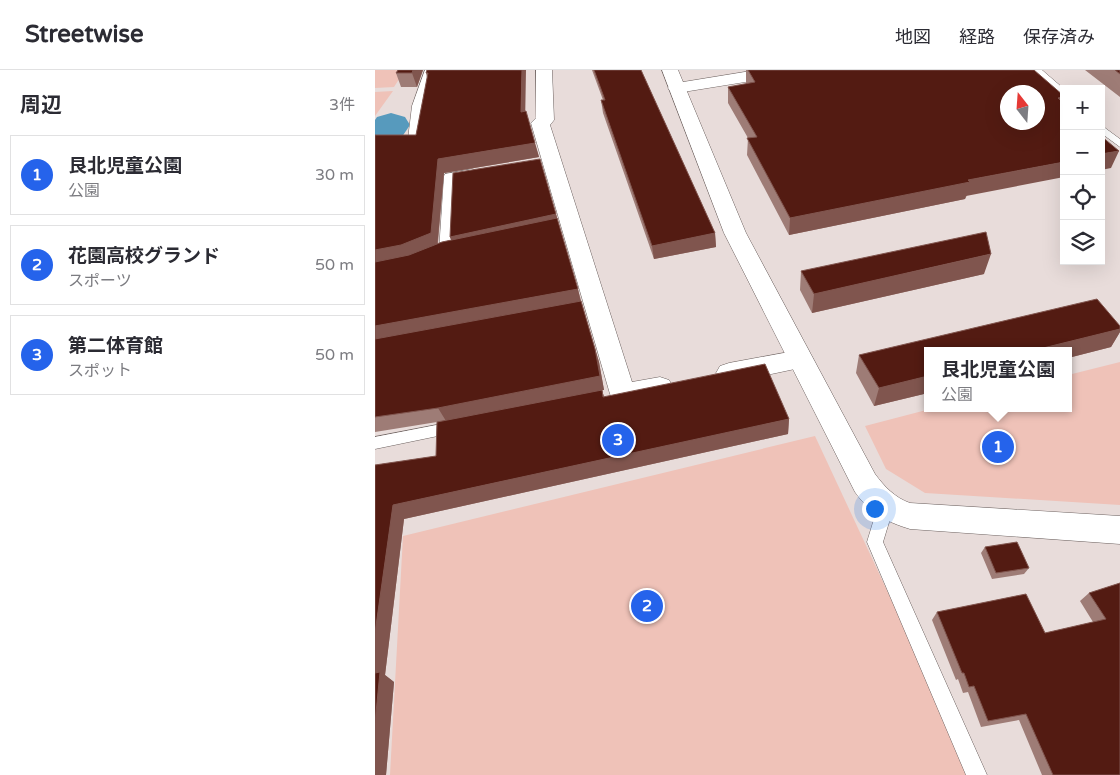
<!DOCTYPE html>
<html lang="ja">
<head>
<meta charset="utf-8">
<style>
  :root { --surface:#fff; --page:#f2f2f3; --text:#2b2b33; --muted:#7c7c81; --line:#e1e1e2; --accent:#2563eb }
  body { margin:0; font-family:"Varela Round","Noto Sans JP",sans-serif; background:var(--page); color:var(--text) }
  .controls { position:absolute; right:15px; top:15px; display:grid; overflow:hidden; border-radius:0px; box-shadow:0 5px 20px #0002 }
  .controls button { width:45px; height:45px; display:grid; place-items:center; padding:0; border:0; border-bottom:1px solid var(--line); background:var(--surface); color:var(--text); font:25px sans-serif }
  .compass { position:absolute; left:625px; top:15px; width:45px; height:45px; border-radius:50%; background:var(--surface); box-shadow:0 5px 20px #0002; rotate:343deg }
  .you { position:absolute; left:499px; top:438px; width:18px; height:18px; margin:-12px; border:4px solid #fff; border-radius:50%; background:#1a73e8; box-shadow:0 0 0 8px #1a73e833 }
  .badge { display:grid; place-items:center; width:32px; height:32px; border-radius:50%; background:var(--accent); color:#fff; font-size:16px; font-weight:700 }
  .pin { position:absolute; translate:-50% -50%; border:2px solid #fff; box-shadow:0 1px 5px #0006 }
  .popup { position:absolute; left:549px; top:277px; width:148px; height:65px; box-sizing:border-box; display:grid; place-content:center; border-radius:0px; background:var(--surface); filter:drop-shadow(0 1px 4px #0005); font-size:16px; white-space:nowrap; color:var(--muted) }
  .popup b { font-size:19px; color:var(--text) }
  .popup::after { content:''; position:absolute; left:50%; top:100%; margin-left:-10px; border:10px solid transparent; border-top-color:var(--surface) }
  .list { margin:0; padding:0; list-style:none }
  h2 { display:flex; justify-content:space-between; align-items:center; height:65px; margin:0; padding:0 20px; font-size:21px }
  h2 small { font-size:16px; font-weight:400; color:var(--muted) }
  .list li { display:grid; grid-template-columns:32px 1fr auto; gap:15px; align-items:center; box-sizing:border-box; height:80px; margin:0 10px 10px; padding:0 10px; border:1px solid var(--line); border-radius:0px }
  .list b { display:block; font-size:19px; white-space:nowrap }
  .list p { margin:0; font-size:16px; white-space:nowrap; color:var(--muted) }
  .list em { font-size:16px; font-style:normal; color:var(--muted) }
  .icon { flex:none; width:28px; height:28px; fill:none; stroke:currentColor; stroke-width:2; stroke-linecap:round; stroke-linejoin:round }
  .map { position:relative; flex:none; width:745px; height:705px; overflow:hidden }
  header { display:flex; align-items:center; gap:30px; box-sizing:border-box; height:70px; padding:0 25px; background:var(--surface); border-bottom:1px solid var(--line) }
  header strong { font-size:24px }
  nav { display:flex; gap:28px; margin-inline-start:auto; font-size:18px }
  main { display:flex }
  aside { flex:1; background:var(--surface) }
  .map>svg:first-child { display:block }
  .green { fill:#efc2b8 }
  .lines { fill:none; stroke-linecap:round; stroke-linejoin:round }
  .river { fill:#579abd; fill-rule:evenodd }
  .lane-casing { stroke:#6b605e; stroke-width:1 }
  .street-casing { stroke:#6b605e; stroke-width:1 }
  .secondary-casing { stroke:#6b605e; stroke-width:1 }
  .lane { fill:#fff; fill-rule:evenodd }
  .street { fill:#fff; fill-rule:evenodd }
  .secondary { fill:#fff; fill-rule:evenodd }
  .wall { fill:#9e7c76 }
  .shaded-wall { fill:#80554e }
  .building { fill:#531b12; stroke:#80554e; fill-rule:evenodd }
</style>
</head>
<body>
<header>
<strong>Streetwise</strong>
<nav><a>地図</a><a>経路</a><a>保存済み</a></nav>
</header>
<main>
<aside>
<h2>周辺<small>3件</small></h2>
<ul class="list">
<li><span class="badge">1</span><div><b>艮北児童公園</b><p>公園</p></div><em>30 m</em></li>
<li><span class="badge">2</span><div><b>花園高校グランド</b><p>スポーツ</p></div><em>50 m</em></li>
<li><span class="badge">3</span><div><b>第二体育館</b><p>スポット</p></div><em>50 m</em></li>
</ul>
</aside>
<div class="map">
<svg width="745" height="705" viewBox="0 0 745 705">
  <rect width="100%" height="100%" fill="#e8dcda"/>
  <!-- green -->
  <path class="green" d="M0,0H30L19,17L0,18Z
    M18,21L0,46V22Z
    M745,292V435L550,423L511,399L490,356L559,338H693V305Z
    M440,366L579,664L595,705H15L28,466Z"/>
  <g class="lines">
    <!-- river -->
    <path class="river" d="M16,43L30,47L35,55L14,86L0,90V50L2,47Z"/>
    <defs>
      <path id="lane" d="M50,0H60L47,36L43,69L38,72L33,69L37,36Z
        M657,0H667L689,19V27Z
        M726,55L745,69V77L726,63Z
        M97,99L101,100L102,102L101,104L79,108L76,181L74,184H66L64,181L69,106L70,104Z
        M82,351L87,353L90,357L87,361L0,379V367Z
        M511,429L517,431L519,436L508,472L612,705H591L492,472L503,436L505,431Z"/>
      <path id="street" d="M161,0H177L179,50L175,55L257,312L285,307L294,310L298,317L294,324L248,334L239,331L235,324L156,53L161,48Z
        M382,0H421L419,4L413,5L302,23L296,22L293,18L296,14L302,13Z
        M425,280L434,282L438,289L434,296L354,313L345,310L341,303L345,296L354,293Z"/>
      <path id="secondary" d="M287,0H303L371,163L500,404C509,416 520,428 535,433L745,446V474L535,459C511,452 494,442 480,422L349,163Z"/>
    </defs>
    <!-- lane casing -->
    <use href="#lane" class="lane-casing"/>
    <!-- street casing -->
    <use href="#street" class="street-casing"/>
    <!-- secondary casing -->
    <use href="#secondary" class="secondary-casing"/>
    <!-- lane -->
    <use href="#lane" class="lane"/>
    <!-- street -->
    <use href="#street" class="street"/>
    <!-- secondary -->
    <use href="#secondary" class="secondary"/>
  </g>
  <!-- wall -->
  <path class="wall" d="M48,0L42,17H26L21,3Z
    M52,0L150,41L164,87L69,103L63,173L76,170L75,167L165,89L224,292L229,320H227L229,327L414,349L413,364L29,449L10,605L19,612L11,705H0V395L61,386L62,352L0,362V65H41L52,8L51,3Z
    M217,0H266L340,163L341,177L279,189L228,43L226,30H228Z
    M371,0H659L590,129L414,165L372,85L373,68L353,33V17L371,14Z
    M710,0H745V27Z
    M426,201L609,204L437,243L425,220Z
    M745,256V262L736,277L693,288V281H553V323L499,336L481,303L484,285Z
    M610,477L654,498L649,504L617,509L606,483Z
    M745,513V705H667L644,650L606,657L593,622L588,623L583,609L581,610L557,550L562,542L670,563L718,552L705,531L714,523Z"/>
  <!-- shaded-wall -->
  <path class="shaded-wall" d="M38,0H48L42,17L37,3Z
    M147,0H151L150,56L146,42Z
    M689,27V31L684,44L683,28Z
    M160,73L164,87L69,103L62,178L0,196V180L63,89Z
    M744,81L736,98L726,100V84Z
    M689,92V107L591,126L590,129L414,165L415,148L593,110Z
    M181,144L183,151L78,174L75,167Z
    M340,163L341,177L279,189L277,176Z
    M616,184L609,204L437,243L439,224Z
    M203,219L206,233L0,271V256Z
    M745,259V262L736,277L693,288V281H656Z
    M220,279L224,292L229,320H227L231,335L71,351L63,338Z
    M553,306V323L499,336L504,318Z
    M414,349L413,364L29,449L10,605L19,612L11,705H0V563L18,435Z"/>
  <!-- building -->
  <path class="building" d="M23,0H38L37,3H21Z
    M52,0H147L146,42L151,41L160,73L63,89L56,163L26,175L0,180V65H41L53,3H51Z
    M219,0H266L340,163L277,176L226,30H230Z
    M373,0H659L689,26V27L683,28L689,34V92L593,110L595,112L415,148L372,68L382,67L353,17L380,12ZM632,22H662V52H632Z
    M740,0H745V4Z
    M726,66L744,81L726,84Z
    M165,89L181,144L75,167L78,103Z
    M182,148L203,219L0,256V192L34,185L67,172Z
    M611,162L616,184L439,224L426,201Z
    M722,229L745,256V259L656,281H553V306L504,318L484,285Z
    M206,231L220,279L225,306L63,338L0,347V269Z
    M390,294L414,349L18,435L0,563V395L61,386L62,352L227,320L228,327Z
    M642,472L654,498L621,503L610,477Z
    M745,513V705H678L651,644L613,651L599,616L594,617L589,603H587L562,542L651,524L670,563L731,549L714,523Z
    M5,602L0,653V603Z"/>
</svg>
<div class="controls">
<button>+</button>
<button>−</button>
<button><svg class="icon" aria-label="locate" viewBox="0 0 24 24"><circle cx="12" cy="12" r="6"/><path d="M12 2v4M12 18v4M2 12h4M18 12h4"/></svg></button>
<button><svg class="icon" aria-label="layers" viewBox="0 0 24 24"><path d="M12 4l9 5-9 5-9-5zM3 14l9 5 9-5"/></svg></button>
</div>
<svg class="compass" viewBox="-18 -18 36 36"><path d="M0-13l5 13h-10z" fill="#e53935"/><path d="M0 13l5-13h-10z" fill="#7c7c81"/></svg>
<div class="you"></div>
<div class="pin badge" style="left:623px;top:377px">1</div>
<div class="popup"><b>艮北児童公園</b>公園</div>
<div class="pin badge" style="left:272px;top:536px">2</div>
<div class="pin badge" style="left:243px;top:370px">3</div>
</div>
</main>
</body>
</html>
